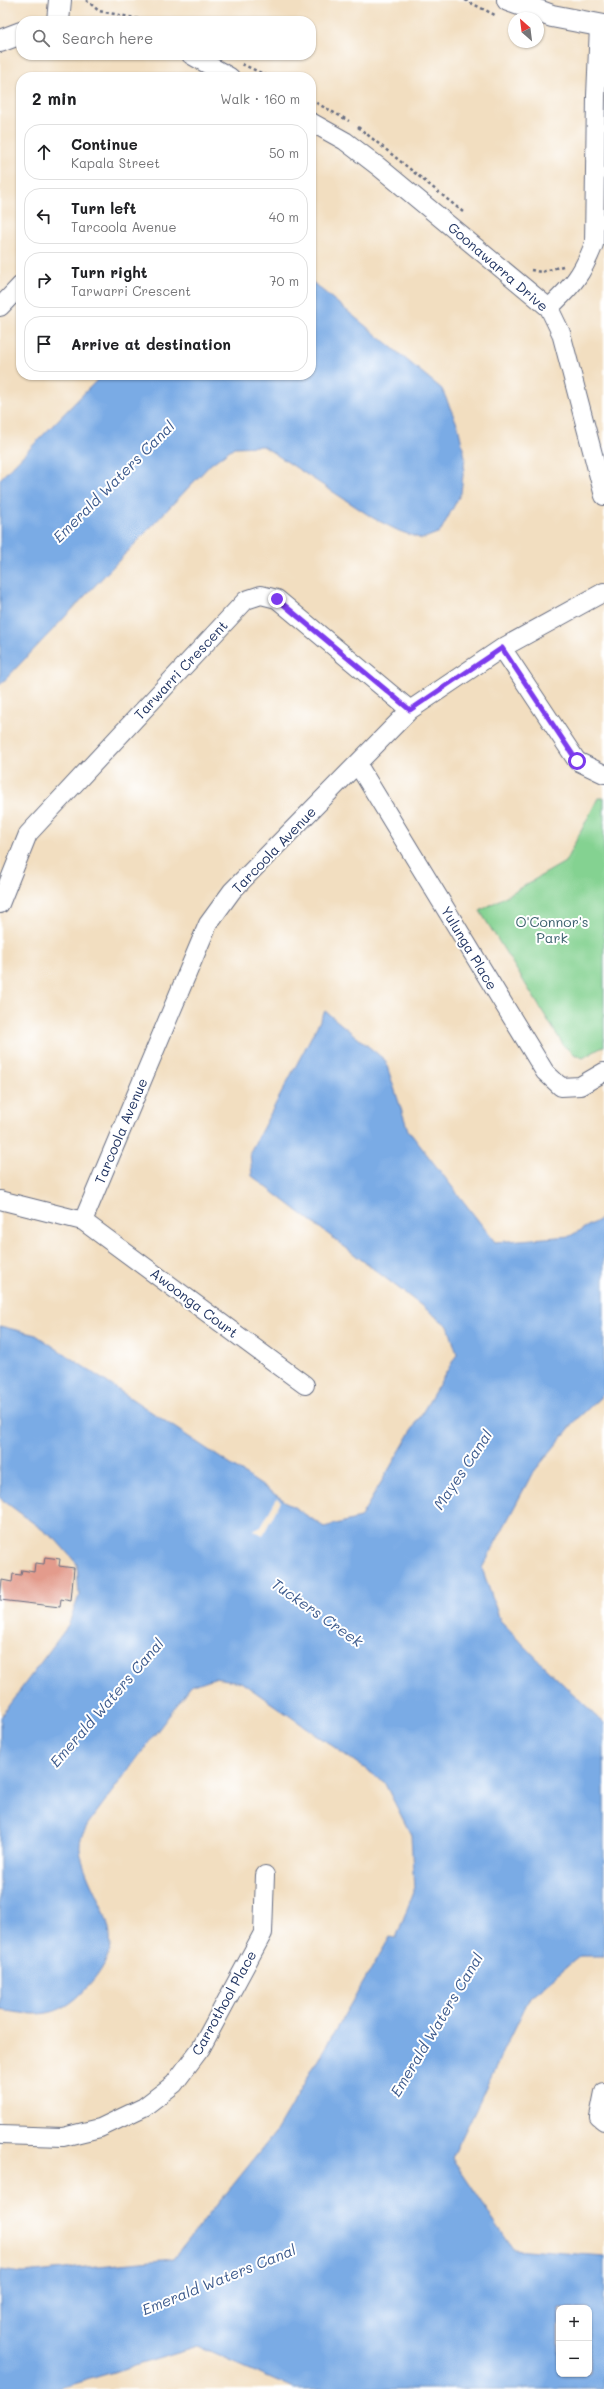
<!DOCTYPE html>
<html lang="en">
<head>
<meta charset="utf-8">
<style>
  :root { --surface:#fff; --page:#f6f6f6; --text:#202124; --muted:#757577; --line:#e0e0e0 }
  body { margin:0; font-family:Mali,sans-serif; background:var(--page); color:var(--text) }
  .controls { position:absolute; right:12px; bottom:12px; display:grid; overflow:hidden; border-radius:8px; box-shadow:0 1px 3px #0004 }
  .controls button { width:36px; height:36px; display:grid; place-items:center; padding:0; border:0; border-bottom:1px solid var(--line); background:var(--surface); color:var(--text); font:20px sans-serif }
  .compass { position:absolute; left:508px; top:12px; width:36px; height:36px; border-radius:50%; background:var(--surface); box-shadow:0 1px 3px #0004; rotate:332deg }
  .stop { position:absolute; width:12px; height:12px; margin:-9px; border:3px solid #7c3aed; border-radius:50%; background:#fff }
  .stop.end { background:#7c3aed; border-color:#fff; box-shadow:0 1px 4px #0008 }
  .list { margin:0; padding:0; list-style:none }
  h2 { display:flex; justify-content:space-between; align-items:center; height:52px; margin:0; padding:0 16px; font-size:17px }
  h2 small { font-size:13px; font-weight:400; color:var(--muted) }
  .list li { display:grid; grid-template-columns:26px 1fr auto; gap:12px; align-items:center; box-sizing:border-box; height:56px; margin:0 8px 8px; padding:0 8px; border:1px solid var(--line); border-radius:16px }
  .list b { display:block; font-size:15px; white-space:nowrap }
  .list p { margin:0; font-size:13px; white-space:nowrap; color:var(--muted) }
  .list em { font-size:13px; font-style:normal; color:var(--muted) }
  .icon { flex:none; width:22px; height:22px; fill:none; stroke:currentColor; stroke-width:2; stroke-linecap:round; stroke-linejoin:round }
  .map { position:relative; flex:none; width:604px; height:2389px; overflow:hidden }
  .search { position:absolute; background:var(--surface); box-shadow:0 1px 3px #0004; left:16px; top:16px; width:300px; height:44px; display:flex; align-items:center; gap:10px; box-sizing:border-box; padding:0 14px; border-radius:16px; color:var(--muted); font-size:15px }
  .panel { position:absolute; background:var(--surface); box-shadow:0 1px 3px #0004; left:16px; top:72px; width:300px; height:308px; border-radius:16px }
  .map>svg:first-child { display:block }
  .green { fill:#84d291; stroke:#508078 }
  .water { fill:#7aabe5; stroke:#4a6da2; fill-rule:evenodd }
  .pier { fill:#f2dec0 }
  .building { fill:#e39b8c }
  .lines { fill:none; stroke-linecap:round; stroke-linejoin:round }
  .minor-casing { stroke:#666c80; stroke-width:20 }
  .tertiary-casing { stroke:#666c80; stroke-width:24 }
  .primary-casing { stroke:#666c80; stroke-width:24 }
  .path { stroke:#666c80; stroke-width:2.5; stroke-dasharray:3 3; stroke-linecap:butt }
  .minor { stroke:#fff; stroke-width:18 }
  .tertiary { stroke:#fff; stroke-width:22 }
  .primary { stroke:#fff; stroke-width:22 }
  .route { stroke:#7c3aed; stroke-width:5 }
  .labels { text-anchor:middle; stroke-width:4; stroke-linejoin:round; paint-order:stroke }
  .street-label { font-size:14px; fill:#1b2f5e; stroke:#fff }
  .park-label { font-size:14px; fill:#3a606d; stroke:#fff }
  .water-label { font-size:15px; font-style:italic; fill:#3c5a8d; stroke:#fff }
</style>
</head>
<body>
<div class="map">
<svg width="604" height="2389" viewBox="0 0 604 2389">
  <rect width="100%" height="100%" fill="#fff"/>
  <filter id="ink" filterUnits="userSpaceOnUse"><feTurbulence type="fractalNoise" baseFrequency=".025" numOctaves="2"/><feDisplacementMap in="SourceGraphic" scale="8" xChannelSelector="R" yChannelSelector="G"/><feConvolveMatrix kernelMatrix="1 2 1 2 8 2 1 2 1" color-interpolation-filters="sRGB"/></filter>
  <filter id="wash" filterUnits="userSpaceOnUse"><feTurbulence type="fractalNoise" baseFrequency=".012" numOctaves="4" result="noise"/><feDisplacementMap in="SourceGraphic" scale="16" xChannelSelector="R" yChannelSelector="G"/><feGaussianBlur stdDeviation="0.9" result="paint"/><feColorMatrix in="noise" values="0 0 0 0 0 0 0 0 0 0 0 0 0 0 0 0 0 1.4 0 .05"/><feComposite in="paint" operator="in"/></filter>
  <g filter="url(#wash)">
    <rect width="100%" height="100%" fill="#f2dec0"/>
    <!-- green -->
    <path class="green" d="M598,798H604V1046L583,1058L574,1054L564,1046L480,911L565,862Z"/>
    <!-- water -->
    <path class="water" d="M311,281L442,389L458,426L465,457L461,493L440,532L422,539L399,531L373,518L263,446L234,447L211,464L0,685V479L102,375H311Z
      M325,1011L385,1060L408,1130L495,1242L570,1236L604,1217V1394L577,1419L532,1474L482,1568L500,1620L547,1669L604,1723V1956H580L530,1997L452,2158L513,2249L604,2256V2389H294L198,2347L63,2387L61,2389H0V2270L23,2273L173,2259L275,2133L390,1937L396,1938L414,1891L411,1835L384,1782L241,1682L214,1678L191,1686L88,1824C85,1830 80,1838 80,1844C79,1855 85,1869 89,1879C110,1925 125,1947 86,1989C58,2019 38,2016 0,2010V1717L68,1626L79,1596L77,1564L56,1540L0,1498V1326L36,1335L324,1527L360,1518L457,1354L448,1326L252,1176L250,1152ZM559,2308H589V2374H559Z"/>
    <!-- pier -->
    <path class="pier" d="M277,1498L281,1501L263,1535L253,1530L261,1526Z"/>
    <g id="blocks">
      <!-- building -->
      <path class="building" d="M45,1557L60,1559L59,1566L74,1568L71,1601L61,1599L60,1607L0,1600L2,1580L12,1582L13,1574L21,1575L22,1570L34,1572L35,1563L44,1564Z"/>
    </g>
  </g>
  <g filter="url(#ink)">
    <use href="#blocks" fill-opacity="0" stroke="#666c80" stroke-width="1"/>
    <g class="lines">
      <defs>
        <path id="minor" d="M191,55L230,77
          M311,122L345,141L379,167L549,308L561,333L604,496
          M0,307L21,285
          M549,308C573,285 582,275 594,244L596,96L599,26
          M502,648L577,761L604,774
          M358,765L545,1072L561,1087L580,1086L604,1072
          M0,904L28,834L246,600L261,595L277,599L410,710
          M0,1200L83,1221L305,1385
          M83,1221L208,924L232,891L410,710L502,648L604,592
          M604,2092L599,2117L604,2121
          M0,2135L63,2137L100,2128L144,2107L174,2084L201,2048L263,1933L265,1875"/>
        <path id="tertiary" d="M58,21L60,0
          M0,41L21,33"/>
        <path id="primary" d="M508,0L552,16L604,26"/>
      </defs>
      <!-- minor casing -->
      <use href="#minor" class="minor-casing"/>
      <!-- tertiary casing -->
      <use href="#tertiary" class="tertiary-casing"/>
      <!-- primary casing -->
      <use href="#primary" class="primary-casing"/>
      <!-- path -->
      <path class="path" d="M86,0L99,11L150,21
        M465,0L495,15
        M242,64L270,77
        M311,100L349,121
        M358,127L463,212
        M531,270L541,272L563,266"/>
      <!-- minor -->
      <use href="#minor" class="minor"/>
      <!-- tertiary -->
      <use href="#tertiary" class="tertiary"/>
      <!-- primary -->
      <use href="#primary" class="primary"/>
    </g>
  </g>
  <g class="lines" filter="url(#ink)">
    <!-- route -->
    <path class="route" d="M277,599L410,710L502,648L577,761"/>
  </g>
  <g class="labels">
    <!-- street labels -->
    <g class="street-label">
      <text transform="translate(498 267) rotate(41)" y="5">Goonawarra Drive</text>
      <text transform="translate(181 670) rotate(-47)" y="5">Tarwarri Crescent</text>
      <text transform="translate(274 850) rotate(-46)" y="5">Tarcoola Avenue</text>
      <text transform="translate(469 948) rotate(59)" y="5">Yulunga Place</text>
      <text transform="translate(121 1131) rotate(-67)" y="5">Tarcoola Avenue</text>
      <text transform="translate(194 1303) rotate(37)" y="5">Awoonga Court</text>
      <text transform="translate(224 2003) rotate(-61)" y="5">Carrothool Place</text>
    </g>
    <!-- park labels -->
    <g class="park-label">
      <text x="552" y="927">O'Connor's<tspan x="552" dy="16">Park</tspan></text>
    </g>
    <!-- water labels -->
    <g class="water-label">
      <text transform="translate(114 482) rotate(-45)" y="5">Emerald Waters Canal</text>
      <text transform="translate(463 1470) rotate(-56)" y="5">Mayes Canal</text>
      <text transform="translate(317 1613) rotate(35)" y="5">Tuckers Creek</text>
      <text transform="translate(107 1703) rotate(-49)" y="5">Emerald Waters Canal</text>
      <text transform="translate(437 2025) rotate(-59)" y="5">Emerald Waters Canal</text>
      <text transform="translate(219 2280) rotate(-22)" y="5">Emerald Waters Canal</text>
    </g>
  </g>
</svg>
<div class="controls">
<button>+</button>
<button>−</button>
</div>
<svg class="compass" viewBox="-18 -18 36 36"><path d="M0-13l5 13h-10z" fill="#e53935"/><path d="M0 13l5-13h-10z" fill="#757577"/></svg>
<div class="stop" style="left:577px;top:761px"></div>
<div class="stop end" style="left:277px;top:599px"></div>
<div class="search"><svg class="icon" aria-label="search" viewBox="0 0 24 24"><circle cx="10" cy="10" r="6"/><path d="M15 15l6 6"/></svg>Search here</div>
<section class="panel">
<h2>2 min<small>Walk · 160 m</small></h2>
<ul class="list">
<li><svg class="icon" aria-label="ahead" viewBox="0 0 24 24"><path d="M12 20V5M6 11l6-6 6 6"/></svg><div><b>Continue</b><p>Kapala Street</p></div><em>50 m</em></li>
<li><svg class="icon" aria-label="left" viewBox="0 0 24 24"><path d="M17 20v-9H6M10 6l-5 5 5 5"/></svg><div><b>Turn left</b><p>Tarcoola Avenue</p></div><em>40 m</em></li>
<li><svg class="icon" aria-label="right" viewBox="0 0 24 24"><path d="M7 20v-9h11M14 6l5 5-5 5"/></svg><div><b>Turn right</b><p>Tarwarri Crescent</p></div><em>70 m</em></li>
<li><svg class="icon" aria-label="arrive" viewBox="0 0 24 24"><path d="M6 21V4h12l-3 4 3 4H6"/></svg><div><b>Arrive at destination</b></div></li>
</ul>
</section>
</div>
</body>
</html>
